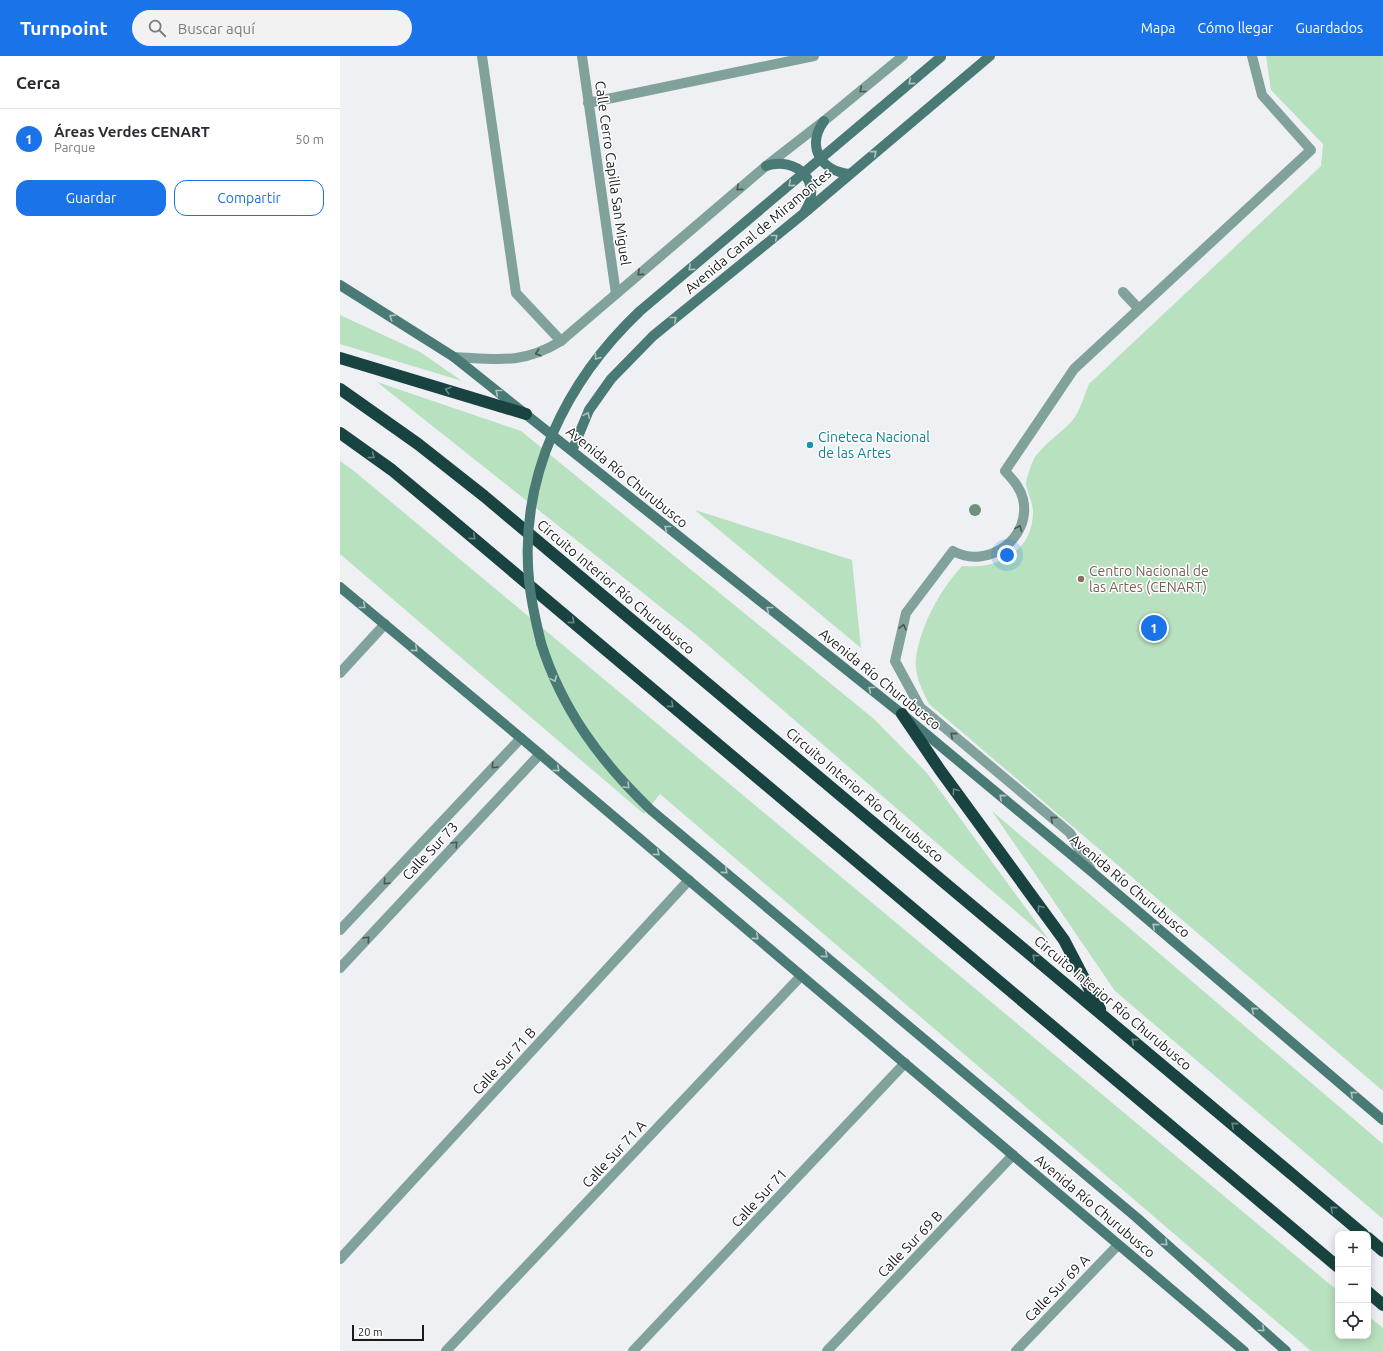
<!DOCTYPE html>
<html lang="es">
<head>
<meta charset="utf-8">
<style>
  :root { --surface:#fff; --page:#f2f2f3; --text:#2b2b33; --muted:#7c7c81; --line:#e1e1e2; --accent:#1a73e8 }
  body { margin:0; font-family:Ubuntu,sans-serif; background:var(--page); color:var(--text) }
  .controls { position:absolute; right:12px; bottom:12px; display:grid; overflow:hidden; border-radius:8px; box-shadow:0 2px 10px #0003 }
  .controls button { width:36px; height:36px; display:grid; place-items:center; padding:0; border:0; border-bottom:1px solid var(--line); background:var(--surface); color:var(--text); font:20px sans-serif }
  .scale { position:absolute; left:12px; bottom:10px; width:72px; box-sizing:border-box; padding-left:4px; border:2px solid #1a1b1c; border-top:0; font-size:11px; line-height:14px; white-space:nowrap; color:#1a1b1c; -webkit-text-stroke:3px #fff; paint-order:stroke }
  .you { position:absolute; left:667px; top:499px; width:14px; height:14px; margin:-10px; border:3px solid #fff; border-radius:50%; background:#1a73e8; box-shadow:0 0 0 6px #1a73e833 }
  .badge { display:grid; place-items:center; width:26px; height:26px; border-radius:50%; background:var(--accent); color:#fff; font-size:13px; font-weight:700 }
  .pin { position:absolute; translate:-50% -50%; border:2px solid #fff; box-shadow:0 1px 4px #0006 }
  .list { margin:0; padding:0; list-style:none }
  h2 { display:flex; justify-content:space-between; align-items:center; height:52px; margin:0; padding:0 16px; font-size:17px }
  h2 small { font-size:13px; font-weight:400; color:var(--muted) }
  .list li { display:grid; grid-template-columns:26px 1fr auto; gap:12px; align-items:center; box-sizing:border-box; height:60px; padding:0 16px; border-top:1px solid var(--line) }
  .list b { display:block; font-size:15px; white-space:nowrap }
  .list p { margin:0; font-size:13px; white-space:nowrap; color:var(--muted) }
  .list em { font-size:13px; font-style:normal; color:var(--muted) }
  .actions { display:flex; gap:8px; padding:12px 16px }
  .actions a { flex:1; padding:9px 0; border:1px solid var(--accent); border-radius:12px; text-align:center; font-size:14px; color:var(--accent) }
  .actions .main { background:var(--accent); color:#fff }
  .icon { flex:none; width:22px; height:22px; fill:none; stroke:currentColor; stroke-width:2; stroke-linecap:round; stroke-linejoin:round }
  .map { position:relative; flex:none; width:1043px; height:1295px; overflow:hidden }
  header { display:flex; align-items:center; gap:24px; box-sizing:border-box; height:56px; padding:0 20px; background:var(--accent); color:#fff }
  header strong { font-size:19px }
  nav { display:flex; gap:22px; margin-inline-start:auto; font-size:14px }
  .search { width:280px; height:36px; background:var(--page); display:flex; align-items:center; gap:10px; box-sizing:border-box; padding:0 14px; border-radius:22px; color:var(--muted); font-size:15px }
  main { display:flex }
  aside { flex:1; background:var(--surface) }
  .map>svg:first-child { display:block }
  .green { fill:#b8e1bf }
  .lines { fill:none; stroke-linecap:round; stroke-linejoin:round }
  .service { stroke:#81a19d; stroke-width:10 }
  .minor { stroke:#81a19d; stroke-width:10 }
  .tertiary { stroke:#81a19d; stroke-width:10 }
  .secondary { stroke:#4a7a76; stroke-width:10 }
  .motorway { stroke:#194340; stroke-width:12 }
  .secondary-bridge { stroke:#4a7a76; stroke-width:10 }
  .tree { fill:#6e907c }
  .oneway { stroke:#aec3c1 }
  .oneway2 { stroke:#485756 }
  .oneway3 { stroke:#6a8583 }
  .culture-dot { fill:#0f9aa8; stroke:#fff; stroke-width:1.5 }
  .education-dot { fill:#8d6e63; stroke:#fff; stroke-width:1.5 }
  .labels { text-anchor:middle; stroke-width:3; stroke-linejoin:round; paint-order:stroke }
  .street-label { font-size:14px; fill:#1a1b1c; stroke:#fff }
  .culture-label { font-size:14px; fill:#0d838f; stroke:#fff; text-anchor:start }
  .education-label { font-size:14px; fill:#785e54; stroke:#fff; text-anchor:start }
</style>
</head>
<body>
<header>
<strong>Turnpoint</strong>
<div class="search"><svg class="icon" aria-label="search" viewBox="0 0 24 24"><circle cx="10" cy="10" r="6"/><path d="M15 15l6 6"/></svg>Buscar aquí</div>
<nav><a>Mapa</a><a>Cómo llegar</a><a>Guardados</a></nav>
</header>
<main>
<aside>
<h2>Cerca<small></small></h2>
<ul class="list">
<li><span class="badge">1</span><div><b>Áreas Verdes CENART</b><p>Parque</p></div><em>50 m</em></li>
</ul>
<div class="actions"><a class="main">Guardar</a><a>Compartir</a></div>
</aside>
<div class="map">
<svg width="1043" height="1295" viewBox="0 0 1043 1295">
  <rect width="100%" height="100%" fill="#eef0f4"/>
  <!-- green -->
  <path class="green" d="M926,0H1043V1035L589,648C582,634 574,618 576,603C580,570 600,534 622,510C659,514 694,494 693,454C692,445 686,433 686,427C687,421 692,406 695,401C705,387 721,377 732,365C740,356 744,339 749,328L981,110L983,88L931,34Z
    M0,259L80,296L122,325L0,288Z
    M37,326L181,375L534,663L587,717L709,884L356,579Z
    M0,405L14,415L998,1235V1280H1028V1260L1043,1272V1295H971L320,738L304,758L0,498Z
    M355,454L512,504L521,592Z
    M652,755L1043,1088V1163L775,935Z"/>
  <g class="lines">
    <!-- service -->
    <path class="service" d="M142,0L176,237L221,285
      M783,236L799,253
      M751,814L730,777L580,651L555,605L566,557L613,495C647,514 692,483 683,443C680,431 673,424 665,415L734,313L971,94L922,39L912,0"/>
    <!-- minor -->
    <path class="minor" d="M242,0L276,238
      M248,47L474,0
      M0,617L45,568
      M0,1203L349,824
      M106,1295L461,920
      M293,1295L565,1007
      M487,1295L673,1099
      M676,1295L778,1189"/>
    <!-- tertiary -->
    <path class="tertiary" d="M114,301C157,303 182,309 221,285L426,110L484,65L563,0
      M0,874L181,682
      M0,912L200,698"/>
    <!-- secondary -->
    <path class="secondary" d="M484,65C466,90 480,115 510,118
      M426,110C456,100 484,126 465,155
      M0,229L114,301L562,658L752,816L1043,1064
      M232,395L249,354L271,323L313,280L463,158L650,0
      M0,531L181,682L904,1295
      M201,587C222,654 261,706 311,754L796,1161L946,1295"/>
    <!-- motorway -->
    <path class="motorway" d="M0,302L186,358
      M0,333L78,388L144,440L1023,1178
      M0,377L52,414L119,470L998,1211
      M562,658L600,714L724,884L760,953
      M1028,1182L1043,1195
      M1028,1236L1043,1249"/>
    <!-- secondary-bridge -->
    <path class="secondary-bridge" d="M201,587C196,566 191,546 189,524C179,420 226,325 300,255L601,1"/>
  </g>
  <!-- trees -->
  <circle class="tree" cx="635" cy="454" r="6"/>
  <!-- one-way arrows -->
  <defs><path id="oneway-chevron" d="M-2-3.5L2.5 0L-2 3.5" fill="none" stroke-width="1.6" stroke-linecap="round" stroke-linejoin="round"/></defs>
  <g class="oneway">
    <use href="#oneway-chevron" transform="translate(571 26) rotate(140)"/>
    <use href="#oneway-chevron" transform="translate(534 97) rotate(-40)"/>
    <use href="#oneway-chevron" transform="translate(451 128) rotate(140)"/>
    <use href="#oneway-chevron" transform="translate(435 181) rotate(-39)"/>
    <use href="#oneway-chevron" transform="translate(351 212) rotate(140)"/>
    <use href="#oneway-chevron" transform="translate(52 261) rotate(-147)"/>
    <use href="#oneway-chevron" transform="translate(334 263) rotate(-39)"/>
    <use href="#oneway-chevron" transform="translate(257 301) rotate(127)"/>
    <use href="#oneway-chevron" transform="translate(158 336) rotate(-142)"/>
    <use href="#oneway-chevron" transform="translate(247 359) rotate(-66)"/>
    <use href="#oneway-chevron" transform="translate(327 472) rotate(-142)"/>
    <use href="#oneway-chevron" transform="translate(23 550) rotate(39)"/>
    <use href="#oneway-chevron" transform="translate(429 553) rotate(-142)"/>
    <use href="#oneway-chevron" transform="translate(75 593) rotate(40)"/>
    <use href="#oneway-chevron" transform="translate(214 623) rotate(66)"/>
    <use href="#oneway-chevron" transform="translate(531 633) rotate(-142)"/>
    <use href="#oneway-chevron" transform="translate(217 713) rotate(40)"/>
    <use href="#oneway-chevron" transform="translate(287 730) rotate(46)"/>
    <use href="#oneway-chevron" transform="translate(662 741) rotate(-140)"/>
    <use href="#oneway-chevron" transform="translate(317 797) rotate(40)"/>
    <use href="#oneway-chevron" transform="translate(385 815) rotate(40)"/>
    <use href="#oneway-chevron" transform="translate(815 870) rotate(-140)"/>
    <use href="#oneway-chevron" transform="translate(416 881) rotate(40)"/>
    <use href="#oneway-chevron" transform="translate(485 899) rotate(40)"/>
    <use href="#oneway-chevron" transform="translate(914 954) rotate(-140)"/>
    <use href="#oneway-chevron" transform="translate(1013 1038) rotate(-140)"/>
    <use href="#oneway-chevron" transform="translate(825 1187) rotate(42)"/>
    <use href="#oneway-chevron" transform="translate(922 1273) rotate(42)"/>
  </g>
  <g class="oneway2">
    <use href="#oneway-chevron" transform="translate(522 34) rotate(141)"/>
    <use href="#oneway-chevron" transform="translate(399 132) rotate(139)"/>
    <use href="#oneway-chevron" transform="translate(300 217) rotate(139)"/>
    <use href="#oneway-chevron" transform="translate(198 297) rotate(163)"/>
    <use href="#oneway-chevron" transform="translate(679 472) rotate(-68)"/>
    <use href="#oneway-chevron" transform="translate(563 571) rotate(-77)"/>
    <use href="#oneway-chevron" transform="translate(613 679) rotate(-140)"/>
    <use href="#oneway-chevron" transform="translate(154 710) rotate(133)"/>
    <use href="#oneway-chevron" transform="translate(713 763) rotate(-140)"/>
    <use href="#oneway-chevron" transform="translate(115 788) rotate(-47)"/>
    <use href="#oneway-chevron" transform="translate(46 826) rotate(133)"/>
    <use href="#oneway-chevron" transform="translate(27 883) rotate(-47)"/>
  </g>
  <g class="oneway3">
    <use href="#oneway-chevron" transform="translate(108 334) rotate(-163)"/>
    <use href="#oneway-chevron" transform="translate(32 400) rotate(36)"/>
    <use href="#oneway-chevron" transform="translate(133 481) rotate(40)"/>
    <use href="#oneway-chevron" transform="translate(232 565) rotate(40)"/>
    <use href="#oneway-chevron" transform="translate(331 649) rotate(40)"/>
    <use href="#oneway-chevron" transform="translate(615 735) rotate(-126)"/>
    <use href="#oneway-chevron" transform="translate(700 852) rotate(-126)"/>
    <use href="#oneway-chevron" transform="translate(695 901) rotate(-140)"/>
    <use href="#oneway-chevron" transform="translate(794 985) rotate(-140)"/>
    <use href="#oneway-chevron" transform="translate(894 1069) rotate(-140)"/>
    <use href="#oneway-chevron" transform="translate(993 1153) rotate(-140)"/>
  </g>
  <!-- markers -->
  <circle class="culture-dot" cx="470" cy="389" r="4"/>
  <circle class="education-dot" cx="741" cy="523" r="4"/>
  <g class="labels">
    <!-- street labels -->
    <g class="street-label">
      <text transform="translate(273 117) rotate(82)" y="5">Calle Cerro Capilla San Miguel</text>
      <text transform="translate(418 175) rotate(-40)" y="5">Avenida Canal de Miramontes</text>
      <text transform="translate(287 421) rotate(39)" y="5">Avenida Río Churubusco</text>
      <text transform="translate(276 531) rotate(40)" y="5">Circuito Interior Río Churubusco</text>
      <text transform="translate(540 623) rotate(39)" y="5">Avenida Río Churubusco</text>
      <text transform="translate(525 739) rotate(40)" y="5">Circuito Interior Río Churubusco</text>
      <text transform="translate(90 795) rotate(-47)" y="5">Calle Sur 73</text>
      <text transform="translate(790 830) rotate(40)" y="5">Avenida Río Churubusco</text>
      <text transform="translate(773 947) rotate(40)" y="5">Circuito Interior Río Churubusco</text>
      <text transform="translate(164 1005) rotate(-47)" y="5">Calle Sur 71 B</text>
      <text transform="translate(274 1098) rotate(-47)" y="5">Calle Sur 71 A</text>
      <text transform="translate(419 1142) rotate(-47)" y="5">Calle Sur 71</text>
      <text transform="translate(755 1150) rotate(40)" y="5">Avenida Río Churubusco</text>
      <text transform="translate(570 1188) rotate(-46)" y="5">Calle Sur 69 B</text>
      <text transform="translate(717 1232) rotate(-46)" y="5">Calle Sur 69 A</text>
    </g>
    <!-- culture labels -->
    <g class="culture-label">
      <text x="478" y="386">Cineteca Nacional<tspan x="478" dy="16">de las Artes</tspan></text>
    </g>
    <!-- education labels -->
    <g class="education-label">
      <text x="749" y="520">Centro Nacional de<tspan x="749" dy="16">las Artes (CENART)</tspan></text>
    </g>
  </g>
</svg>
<div class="controls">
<button>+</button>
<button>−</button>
<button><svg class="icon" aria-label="locate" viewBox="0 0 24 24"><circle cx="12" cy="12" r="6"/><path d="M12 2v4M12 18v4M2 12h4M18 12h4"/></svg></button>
</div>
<div class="scale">20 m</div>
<div class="you"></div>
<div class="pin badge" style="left:814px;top:572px">1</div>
</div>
</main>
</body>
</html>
